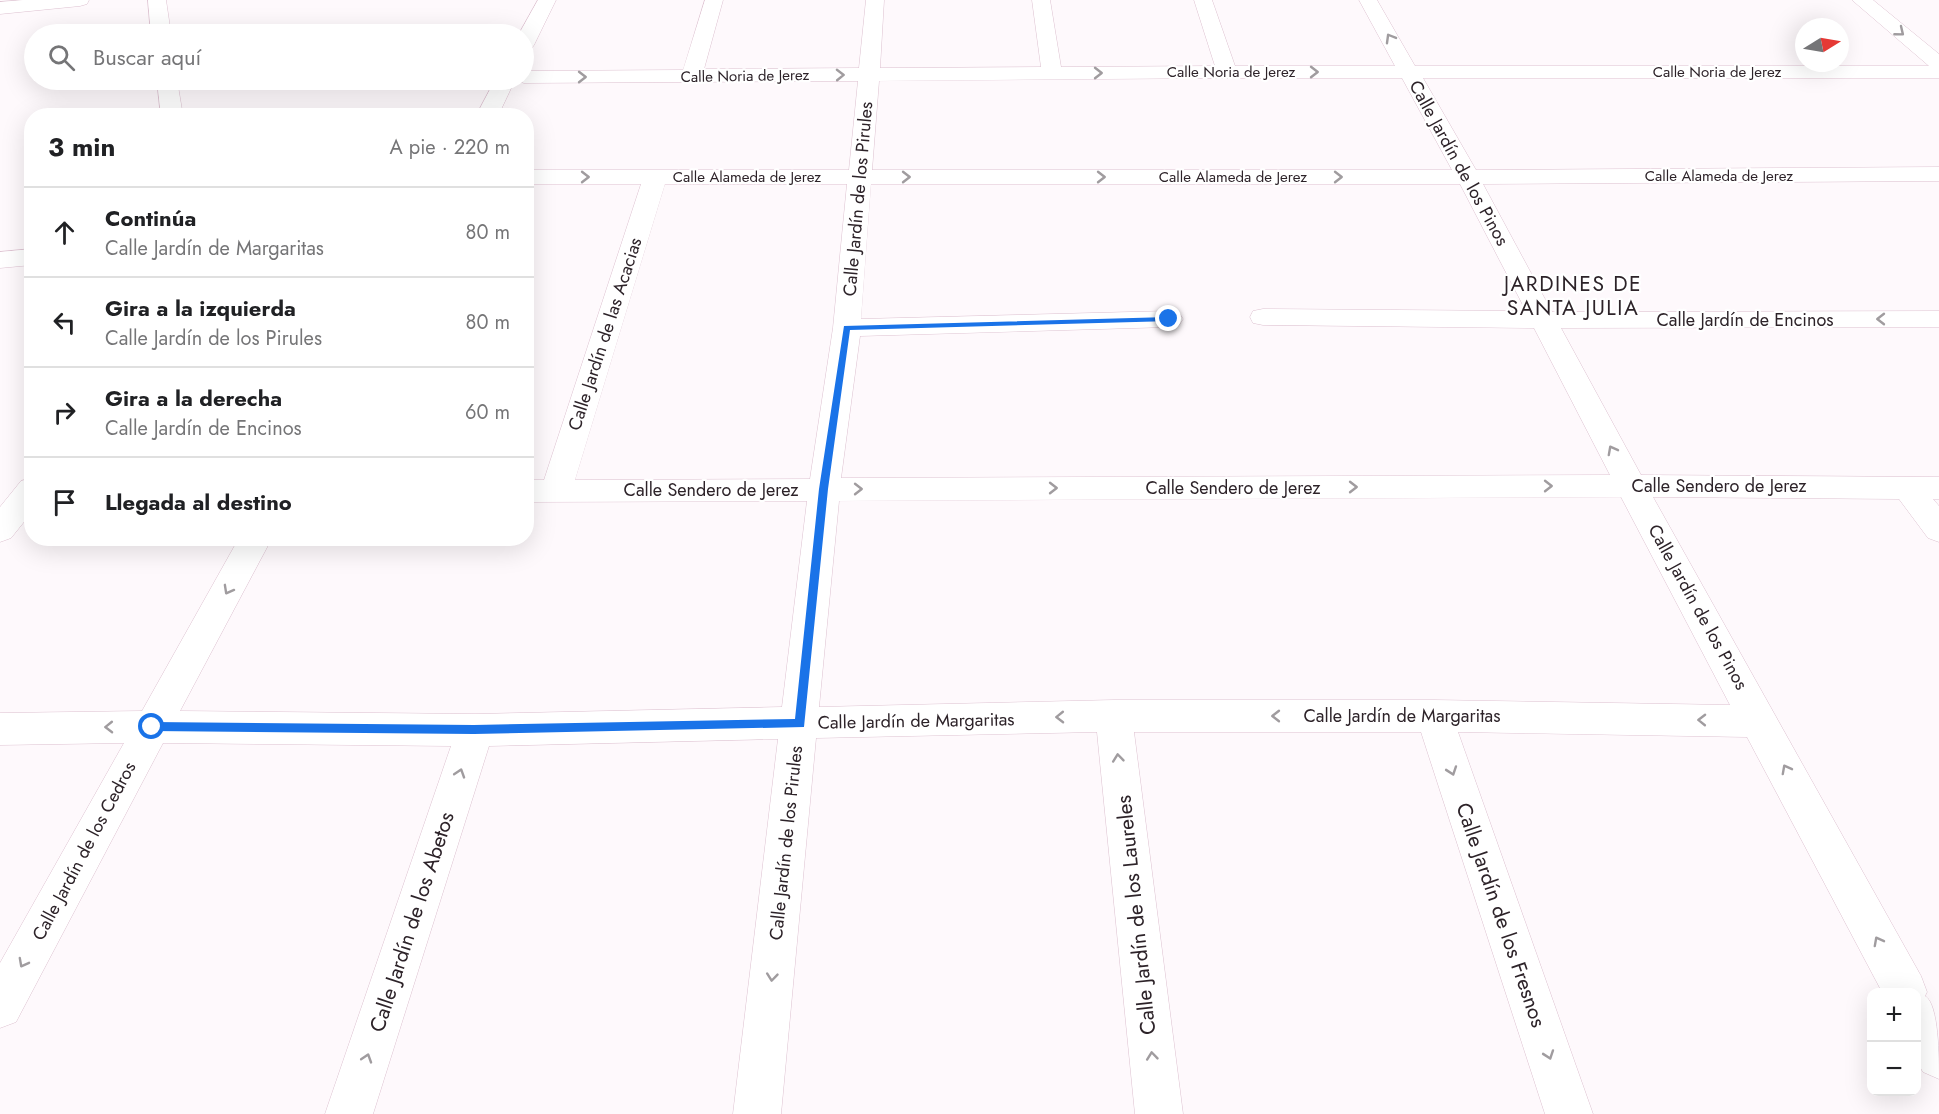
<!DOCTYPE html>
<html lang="es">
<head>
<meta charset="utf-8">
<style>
  :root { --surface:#fff; --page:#f2f2f2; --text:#202124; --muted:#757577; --line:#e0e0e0 }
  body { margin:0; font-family:Jost,sans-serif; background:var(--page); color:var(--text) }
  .controls { position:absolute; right:18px; bottom:18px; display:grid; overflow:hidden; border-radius:12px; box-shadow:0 6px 24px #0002 }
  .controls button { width:54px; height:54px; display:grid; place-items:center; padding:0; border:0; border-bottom:2px solid var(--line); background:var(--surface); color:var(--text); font:30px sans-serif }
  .compass { position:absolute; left:1795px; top:18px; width:54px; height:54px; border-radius:50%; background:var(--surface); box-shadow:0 6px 24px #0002; rotate:79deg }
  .stop { position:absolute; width:18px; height:18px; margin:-14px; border:4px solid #1a73e8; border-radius:50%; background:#fff }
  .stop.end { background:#1a73e8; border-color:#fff; box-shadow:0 2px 6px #0008 }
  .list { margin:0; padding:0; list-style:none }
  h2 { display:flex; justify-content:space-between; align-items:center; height:78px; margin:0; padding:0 24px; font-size:26px }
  h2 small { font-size:20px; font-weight:400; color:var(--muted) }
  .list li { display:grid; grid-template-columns:39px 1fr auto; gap:18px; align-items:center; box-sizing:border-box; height:90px; padding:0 24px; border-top:2px solid var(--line) }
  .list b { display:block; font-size:22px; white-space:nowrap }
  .list p { margin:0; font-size:20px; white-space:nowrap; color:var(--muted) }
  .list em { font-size:20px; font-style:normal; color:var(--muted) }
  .icon { flex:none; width:33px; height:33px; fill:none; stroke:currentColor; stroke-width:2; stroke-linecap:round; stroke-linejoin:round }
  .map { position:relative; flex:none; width:1939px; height:1114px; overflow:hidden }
  .search { position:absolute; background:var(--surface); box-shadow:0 6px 24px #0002; left:24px; top:24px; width:510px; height:66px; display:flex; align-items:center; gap:15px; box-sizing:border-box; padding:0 21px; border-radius:33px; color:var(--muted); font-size:22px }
  .panel { position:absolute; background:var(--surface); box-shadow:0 6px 24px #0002; left:24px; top:108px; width:510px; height:438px; border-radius:24px }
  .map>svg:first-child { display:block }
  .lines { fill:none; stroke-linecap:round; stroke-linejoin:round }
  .minor-casing { stroke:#ddc1d0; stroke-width:1 }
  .minor { fill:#fff; fill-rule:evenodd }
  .oneway { stroke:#a09c9f }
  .route { fill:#1a73e8 }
  .labels { text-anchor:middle; stroke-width:4.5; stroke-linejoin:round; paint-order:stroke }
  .far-street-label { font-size:15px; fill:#2d2329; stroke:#fff }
  .street-label { font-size:18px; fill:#2d2329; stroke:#fff }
  .quarter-label { font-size:21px; letter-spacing:1.5px; fill:#2d2329; stroke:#fff }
  .near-street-label { font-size:21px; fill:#2d2329; stroke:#fff }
</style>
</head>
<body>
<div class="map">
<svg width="1939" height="1114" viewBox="0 0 1939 1114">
  <rect width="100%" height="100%" fill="#fef9fc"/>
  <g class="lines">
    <defs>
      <path id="minor" d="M23,0H89L87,4L80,6L0,14V2Z
        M148,0H166L171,34H151Z
        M538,0H556L534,45L531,49L524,51V34H519Z
        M705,0H723L704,69L859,68L866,0H884L880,68L1041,67L1032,0H1050L1061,67L1215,66L1194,0H1212L1235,66H1395L1359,0H1377L1415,66H1929L1852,0H1873L1939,54V78H1423L1476,170L1939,167V181L1483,184L1552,312L1939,311V327L1561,328L1641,475L1939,477V499H1933L1939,506V542L1928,538L1899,499L1653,497L1921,976L1927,992L1925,996C1939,1004 1939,1058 1939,1079L1923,1072L1916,1060V992H1882L1747,737L1458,732L1593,1114H1545L1421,732H1134L1183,1114H1135L1097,732L816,738L781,1114H733L778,739L489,746L373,1114H325L451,746L163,743L16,1022L0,1028V963L124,743L0,745V713L142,711L239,538H272L180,711L475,714L782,707L807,501L526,502V480H544L641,184H526V170H849L858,81L524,83L515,80H524V71L683,70ZM1227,78H1402L1452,170H872L879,81ZM665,184H847L833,328L810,479L575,480ZM871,184H1460L1526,311L1263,309L1253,311L1250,317L1253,323L1263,325L1534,328L1610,475L841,478L860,336L1169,327L1179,325L1183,319L1179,313L1169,311L861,319ZM1621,497L1730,705L1434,700H1114L819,707L839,501Z
        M157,80H177L183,116H161Z
        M495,80H515L498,116H476Z
        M32,249V265L0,268V252Z
        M32,478V512L11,538L0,542V507L21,481Z"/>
    </defs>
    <!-- minor casing -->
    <use href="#minor" class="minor-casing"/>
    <!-- minor -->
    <use href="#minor" class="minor"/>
  </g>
  <!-- one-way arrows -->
  <defs><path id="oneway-chevron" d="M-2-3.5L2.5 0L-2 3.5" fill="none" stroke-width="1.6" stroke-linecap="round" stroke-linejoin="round" transform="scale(1.5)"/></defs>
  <g class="oneway">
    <use href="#oneway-chevron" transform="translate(1900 32) rotate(39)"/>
    <use href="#oneway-chevron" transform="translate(1390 38) rotate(-120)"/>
    <use href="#oneway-chevron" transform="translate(1314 72)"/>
    <use href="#oneway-chevron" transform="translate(1098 73)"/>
    <use href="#oneway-chevron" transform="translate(840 75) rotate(-1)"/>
    <use href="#oneway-chevron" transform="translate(582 77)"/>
    <use href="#oneway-chevron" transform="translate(585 177)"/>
    <use href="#oneway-chevron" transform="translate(906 177)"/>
    <use href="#oneway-chevron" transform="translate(1101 177)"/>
    <use href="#oneway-chevron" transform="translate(1338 177)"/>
    <use href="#oneway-chevron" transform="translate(1881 319) rotate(180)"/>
    <use href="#oneway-chevron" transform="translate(1612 450) rotate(-118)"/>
    <use href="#oneway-chevron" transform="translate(1548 486)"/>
    <use href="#oneway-chevron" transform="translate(1353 487)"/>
    <use href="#oneway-chevron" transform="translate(1053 488)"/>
    <use href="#oneway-chevron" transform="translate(858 489)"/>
    <use href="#oneway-chevron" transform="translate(228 590) rotate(119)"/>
    <use href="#oneway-chevron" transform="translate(1276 716) rotate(180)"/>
    <use href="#oneway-chevron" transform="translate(1060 717) rotate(179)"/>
    <use href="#oneway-chevron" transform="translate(1702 720) rotate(-179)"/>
    <use href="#oneway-chevron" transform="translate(109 727) rotate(179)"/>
    <use href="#oneway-chevron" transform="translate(1118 758) rotate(-96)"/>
    <use href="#oneway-chevron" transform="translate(1786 769) rotate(-118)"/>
    <use href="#oneway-chevron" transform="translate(1452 771) rotate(71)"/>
    <use href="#oneway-chevron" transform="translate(460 773) rotate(-72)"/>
    <use href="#oneway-chevron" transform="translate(1878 941) rotate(-118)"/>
    <use href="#oneway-chevron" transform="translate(23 963) rotate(118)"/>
    <use href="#oneway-chevron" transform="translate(772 977) rotate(96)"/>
    <use href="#oneway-chevron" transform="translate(1549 1055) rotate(71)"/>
    <use href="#oneway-chevron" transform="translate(1152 1056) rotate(-96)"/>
    <use href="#oneway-chevron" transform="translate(367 1058) rotate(-72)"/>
  </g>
  <!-- route -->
  <path class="route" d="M1169,317L1173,319L1172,321L850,330L828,489L804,727L474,734L152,731L146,727L152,722L474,725L795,719L819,489L844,326Z"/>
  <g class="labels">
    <!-- far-street labels -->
    <g class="far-street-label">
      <text x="1231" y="77">Calle Noria de Jerez</text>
      <text x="1717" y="77">Calle Noria de Jerez</text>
      <text transform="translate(745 76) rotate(-1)" y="5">Calle Noria de Jerez</text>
      <text x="1719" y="181">Calle Alameda de Jerez</text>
      <text x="747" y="182">Calle Alameda de Jerez</text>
      <text x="1233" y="182">Calle Alameda de Jerez</text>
    </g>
    <!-- street labels -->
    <g class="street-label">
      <text transform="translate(1459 163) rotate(61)" y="6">Calle Jardín de los Pinos</text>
      <text transform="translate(858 199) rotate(-85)" y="6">Calle Jardín de los Pirules</text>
      <text x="1745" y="326">Calle Jardín de Encinos</text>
      <text transform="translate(605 334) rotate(-72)" y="6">Calle Jardín de las Acacias</text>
      <text x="1719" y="492">Calle Sendero de Jerez</text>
      <text x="1233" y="494">Calle Sendero de Jerez</text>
      <text x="711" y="496">Calle Sendero de Jerez</text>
      <text transform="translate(1698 607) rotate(61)" y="6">Calle Jardín de los Pinos</text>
      <text x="1402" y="722">Calle Jardín de Margaritas</text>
      <text transform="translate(916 721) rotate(-1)" y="6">Calle Jardín de Margaritas</text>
      <text transform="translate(786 843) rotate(-84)" y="6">Calle Jardín de los Pirules</text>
      <text transform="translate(84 851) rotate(-62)" y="6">Calle Jardín de los Cedros</text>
    </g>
    <!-- quarter labels -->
    <g class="quarter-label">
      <text x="1573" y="291">JARDINES DE<tspan x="1573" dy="24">SANTA JULIA</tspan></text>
    </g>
    <!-- near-street labels -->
    <g class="near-street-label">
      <text transform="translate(1136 915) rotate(-96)" y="7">Calle Jardín de los Laureles</text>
      <text transform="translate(1501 915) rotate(71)" y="7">Calle Jardín de los Fresnos</text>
      <text transform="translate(412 922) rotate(-72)" y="7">Calle Jardín de los Abetos</text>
    </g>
  </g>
</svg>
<div class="controls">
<button>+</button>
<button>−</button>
</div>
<svg class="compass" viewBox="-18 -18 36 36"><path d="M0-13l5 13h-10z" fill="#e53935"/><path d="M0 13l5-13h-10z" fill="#757577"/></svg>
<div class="stop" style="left:152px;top:727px"></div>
<div class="stop end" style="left:1169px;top:319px"></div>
<div class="search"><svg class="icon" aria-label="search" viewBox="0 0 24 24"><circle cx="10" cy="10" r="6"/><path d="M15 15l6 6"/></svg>Buscar aquí</div>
<section class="panel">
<h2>3 min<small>A pie · 220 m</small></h2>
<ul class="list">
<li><svg class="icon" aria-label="ahead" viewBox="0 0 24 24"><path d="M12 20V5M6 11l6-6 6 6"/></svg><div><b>Continúa</b><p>Calle Jardín de Margaritas</p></div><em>80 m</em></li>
<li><svg class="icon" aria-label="left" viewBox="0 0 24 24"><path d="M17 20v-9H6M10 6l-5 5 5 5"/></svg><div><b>Gira a la izquierda</b><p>Calle Jardín de los Pirules</p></div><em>80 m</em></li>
<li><svg class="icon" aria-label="right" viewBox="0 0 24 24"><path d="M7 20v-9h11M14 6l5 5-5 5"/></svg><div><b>Gira a la derecha</b><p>Calle Jardín de Encinos</p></div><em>60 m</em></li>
<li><svg class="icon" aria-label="arrive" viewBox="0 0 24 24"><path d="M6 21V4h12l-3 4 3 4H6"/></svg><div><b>Llegada al destino</b></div></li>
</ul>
</section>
</div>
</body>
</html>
